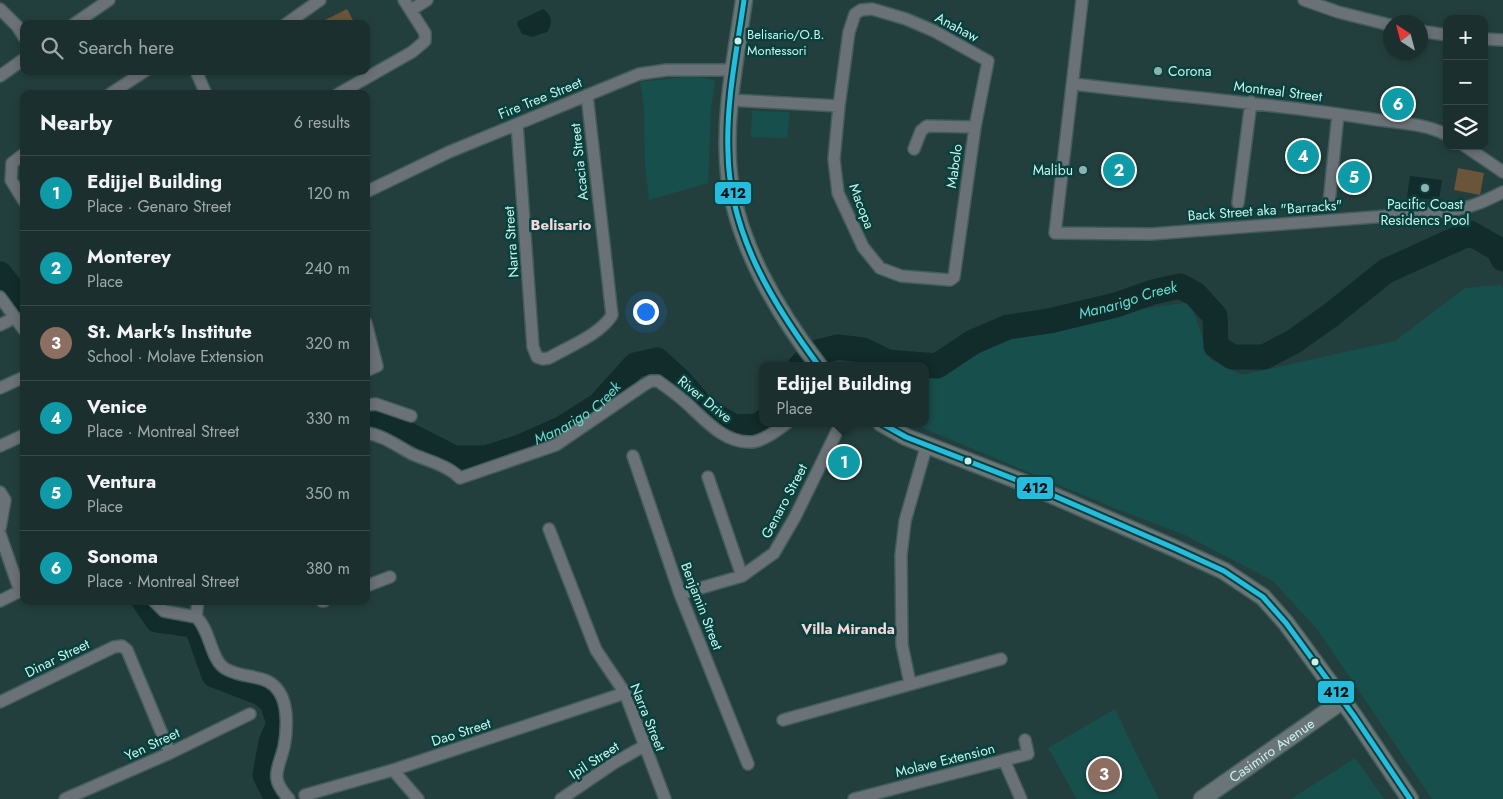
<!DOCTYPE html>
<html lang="en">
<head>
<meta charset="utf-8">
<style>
  :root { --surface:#1a2f2e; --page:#233736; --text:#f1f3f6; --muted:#9fa9aa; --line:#384a4a; --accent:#8db3af }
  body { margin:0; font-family:Jost,sans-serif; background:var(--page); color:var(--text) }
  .controls { position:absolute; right:15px; top:15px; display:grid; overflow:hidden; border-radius:10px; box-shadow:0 2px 8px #0003 }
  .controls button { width:45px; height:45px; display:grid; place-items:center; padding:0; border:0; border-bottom:1px solid var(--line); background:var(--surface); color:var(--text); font:25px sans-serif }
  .compass { position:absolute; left:1383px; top:15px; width:45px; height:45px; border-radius:50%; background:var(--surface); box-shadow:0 2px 8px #0003; rotate:324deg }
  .you { position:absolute; left:645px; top:311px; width:18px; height:18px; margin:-12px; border:4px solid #fff; border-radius:50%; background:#1a73e8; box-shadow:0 0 0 8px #1a73e833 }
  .badge { display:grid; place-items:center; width:32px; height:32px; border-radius:50%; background:var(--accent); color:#fff; font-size:16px; font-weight:700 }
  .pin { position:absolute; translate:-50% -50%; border:2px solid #fff; box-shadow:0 1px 5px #0006 }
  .popup { position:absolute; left:759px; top:362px; width:170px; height:65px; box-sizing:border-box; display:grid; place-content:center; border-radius:10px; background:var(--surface); filter:drop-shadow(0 1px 4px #0005); font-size:16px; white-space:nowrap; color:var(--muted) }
  .popup b { font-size:19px; color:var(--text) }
  .popup::after { content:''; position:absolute; left:50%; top:100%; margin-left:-10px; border:10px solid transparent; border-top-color:var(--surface) }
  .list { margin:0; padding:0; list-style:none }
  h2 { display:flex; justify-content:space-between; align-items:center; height:65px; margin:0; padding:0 20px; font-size:21px }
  h2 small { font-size:16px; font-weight:400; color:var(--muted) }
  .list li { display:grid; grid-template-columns:32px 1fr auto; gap:15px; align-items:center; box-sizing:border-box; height:75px; padding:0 20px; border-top:1px solid var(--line) }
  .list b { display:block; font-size:19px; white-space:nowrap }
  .list p { margin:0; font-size:16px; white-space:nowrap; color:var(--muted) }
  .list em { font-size:16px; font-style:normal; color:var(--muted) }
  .icon { flex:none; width:28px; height:28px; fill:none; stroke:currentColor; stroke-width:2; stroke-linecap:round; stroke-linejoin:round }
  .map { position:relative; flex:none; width:1503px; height:799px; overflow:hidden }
  .search { position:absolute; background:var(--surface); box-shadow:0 2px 8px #0003; left:20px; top:20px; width:350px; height:55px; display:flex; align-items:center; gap:12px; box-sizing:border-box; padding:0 18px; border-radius:10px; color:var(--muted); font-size:19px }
  .panel { position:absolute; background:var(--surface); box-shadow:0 2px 8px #0003; left:20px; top:90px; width:350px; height:515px; border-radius:10px }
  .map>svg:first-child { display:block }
  .built { fill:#174f4c }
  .green { fill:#6a553a }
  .water { fill:#112c2a }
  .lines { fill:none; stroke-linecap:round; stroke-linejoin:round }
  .river { stroke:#112c2a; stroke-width:25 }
  .street-casing { stroke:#435d5b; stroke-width:14 }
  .secondary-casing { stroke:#435d5b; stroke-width:19 }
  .street { stroke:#6a7277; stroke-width:11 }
  .secondary { stroke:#6a7578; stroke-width:16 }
  .bus-1-casing { stroke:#08403d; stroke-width:9 }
  .bus-1 { stroke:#26bcdd; stroke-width:5 }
  .bus-dot { fill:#c6f2ed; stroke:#08403d; stroke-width:2 }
  .poi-dot { fill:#8db3af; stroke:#08403d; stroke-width:2 }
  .labels { text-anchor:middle; stroke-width:5; stroke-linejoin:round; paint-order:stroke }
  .bus-label { font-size:13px; fill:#c6f2ed; stroke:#08403d; text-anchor:start }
  .street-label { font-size:14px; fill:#c6f2ed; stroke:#08403d }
  .poi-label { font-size:14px; fill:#c6f2ed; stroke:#08403d; text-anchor:start }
  .neighbourhood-label { font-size:15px; font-weight:bold; fill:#f9d6db; stroke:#08403d }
  .water-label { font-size:15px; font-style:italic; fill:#60ddd3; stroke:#08403d }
  .line-badge { stroke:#08403d; stroke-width:2 }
  .pale-badge-label { font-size:14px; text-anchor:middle; font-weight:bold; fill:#111 }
</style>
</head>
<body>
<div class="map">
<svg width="1503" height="799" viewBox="0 0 1503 799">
  <rect width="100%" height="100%" fill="#233f3d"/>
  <!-- built -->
  <path class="built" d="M693,76L715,80L711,110L708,183L649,200L645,165L644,106L640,82Z
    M752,111L790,112L787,138L751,137Z
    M1500,285L1503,288V799H1432L1317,629L1273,581L1185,535L1114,508L911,423H925V374L935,375L1016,335L1071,319L1190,302L1210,359L1242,375L1395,341L1465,288Z
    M1115,709L1131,743L1159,799H1077L1048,748Z
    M1355,758L1384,799H1291Z"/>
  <!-- green -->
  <path class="green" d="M347,9L355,24H319V23Z
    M1458,168L1484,173L1480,195L1454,190Z"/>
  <!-- water -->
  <path class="water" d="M543,9C552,14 553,24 547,32L532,37L522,34L517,24L518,21Z
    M1410,176L1442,180L1439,200L1407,197Z"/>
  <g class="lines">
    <!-- river -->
    <g class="river">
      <path d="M0,274L24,304"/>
      <path id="s1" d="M800,366L810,356L818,352L838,347L863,350L888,362L937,366L973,342L1008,327L1049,321L1116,305L1153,292L1180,286L1195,294L1215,316L1216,346L1232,357H1264L1293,342L1331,315L1386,271L1470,233L1498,249L1503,259"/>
      <path id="s2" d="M366,417L391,426L454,458H486L520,447L561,429L599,405L635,365L657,360L680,381L704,409L734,427L759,426L763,422"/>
      <path d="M144,601L157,620L194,625L199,633L214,675L261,693L272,702L279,723L271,742L265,775L277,799"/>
    </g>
    <defs>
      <path id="street" d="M1082,0L1055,233L1151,234L1440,212C1466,209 1480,204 1503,192
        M1304,0L1338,12L1390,25
        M0,9L17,26L24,37
        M872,9L906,19L934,31L988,61L975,127L954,277L950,280L901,276L880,268L863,247L838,193L834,159L839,106L849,32L855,14L861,10Z
        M411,10L427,0
        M74,24L109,0
        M286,24L320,0
        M1420,31L1447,35
        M1484,39L1503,40
        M196,71L206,94
        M0,76L24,59
        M1074,84C1171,96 1268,103 1365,118C1389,122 1425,123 1447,135
        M110,94L145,71
        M338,94L412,52L425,41V33L404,0
        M730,100L839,106
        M517,124L533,347L537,357L543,359L549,358C568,347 601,334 612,315L587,95
        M1465,146L1503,172
        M914,149L921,131L927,126L975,127
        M24,154L12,163L11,180L24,201
        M366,192L449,152L639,74L667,70H734
        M1238,203L1251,102
        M1329,203L1338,114
        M0,297L24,330
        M366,323L377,366L366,371
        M0,325L8,321
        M0,388L24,377
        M366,405L376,404L411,416
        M366,433C383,435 397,446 412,454C428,461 447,465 460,478L556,445L644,385L651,381H658C666,387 675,393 683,400C702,416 721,442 749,442C761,443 778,430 787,423
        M0,446L24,435
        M633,456L680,594L748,764
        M708,477L742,576
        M0,492L5,500L0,528
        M549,529L596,650L625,693L665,799
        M0,534L20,591L0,601
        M366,586L390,577
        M680,594L742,576L774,553L795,517L841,423
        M154,601L164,611L196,617C211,630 210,660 226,669C247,681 270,671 282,697C288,711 287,732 284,747C278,771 269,777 289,799
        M322,601H324
        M196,617L198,601
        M910,683L902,645L901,555L905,521L927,444
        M0,702L114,647L122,646L127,650L170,753
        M783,720L1001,659
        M1004,760L1021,799
        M393,770L418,799
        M305,795L393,770L625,693
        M65,799L170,753L250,714
        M561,799L614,763L644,746
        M854,799L1028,754L1025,740"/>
      <g id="secondary">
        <path d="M744,0C736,57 723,117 729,174C736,242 778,313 819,366"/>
        <path d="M881,423L906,437L1022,482L1174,548L1224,571L1263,597L1286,623L1354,716L1410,799"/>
        <path id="s3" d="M1202,799L1342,701"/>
      </g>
    </defs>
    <!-- street casing -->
    <use href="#street" class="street-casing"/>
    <!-- secondary casing -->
    <use href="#secondary" class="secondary-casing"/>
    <!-- street -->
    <use href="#street" class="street"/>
    <!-- secondary -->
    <use href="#secondary" class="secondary"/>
    <defs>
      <path id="bus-1" d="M744,0C737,50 726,101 728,152C729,232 772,303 819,366
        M881,423L906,437L1022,482L1174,548L1224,571L1263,597L1286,623L1354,716L1410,799"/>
    </defs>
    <!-- bus-1 casing -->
    <use href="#bus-1" class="bus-1-casing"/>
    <!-- bus-1 -->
    <use href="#bus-1" class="bus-1"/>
  </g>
  <!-- markers -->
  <g class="bus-dot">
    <circle cx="738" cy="41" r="4.5"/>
    <circle cx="968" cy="461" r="4.5"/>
    <circle cx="1315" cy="662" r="4.5"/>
  </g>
  <g class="poi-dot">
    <circle cx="1158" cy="71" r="5"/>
    <circle cx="1083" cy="170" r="5"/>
    <circle cx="1425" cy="188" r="5"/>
  </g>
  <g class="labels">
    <!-- bus labels -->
    <g class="bus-label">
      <text x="747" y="39">Belisario/O.B.<tspan x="747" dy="16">Montessori</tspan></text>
    </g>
    <!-- street labels -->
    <g class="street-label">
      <text transform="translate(957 27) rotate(28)" y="5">Anahaw</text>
      <text transform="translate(1278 91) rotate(7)" y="5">Montreal Street</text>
      <text transform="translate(540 98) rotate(-22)" y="5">Fire Tree Street</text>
      <text transform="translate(579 162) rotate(-96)" y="5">Acacia Street</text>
      <text transform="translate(954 166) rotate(-82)" y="5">Mabolo</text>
      <text transform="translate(862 206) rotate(69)" y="5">Macopa</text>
      <text transform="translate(1265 210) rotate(-4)" y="5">Back Street aka "Barracks"</text>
      <text transform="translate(511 242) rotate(-94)" y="5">Narra Street</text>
      <text transform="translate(705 399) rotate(39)" y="5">River Drive</text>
      <text transform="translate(784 501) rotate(-62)" y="5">Genaro Street</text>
      <text transform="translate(702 606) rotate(69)" y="5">Benjamin Street</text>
      <text transform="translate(57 658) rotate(-26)" y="5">Dinar Street</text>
      <text transform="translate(648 717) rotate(68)" y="5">Narra Street</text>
      <text transform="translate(461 732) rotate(-18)" y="5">Dao Street</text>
      <text transform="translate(152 744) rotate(-25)" y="5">Yen Street</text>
      <text dy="5" stroke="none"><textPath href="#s3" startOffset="85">Casimiro Avenue</textPath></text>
      <text transform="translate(594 760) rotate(-33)" y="5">Ipil Street</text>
      <text transform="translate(945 760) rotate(-14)" y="5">Molave Extension</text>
    </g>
    <!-- poi labels -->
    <g class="poi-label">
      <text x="1168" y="76">Corona</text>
      <text x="1073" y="175" text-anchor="end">Malibu</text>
      <text x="1425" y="209" text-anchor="middle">Pacific Coast<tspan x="1425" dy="16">Residencs Pool</tspan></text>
    </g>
    <!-- neighbourhood labels -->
    <g class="neighbourhood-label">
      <text x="561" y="230">Belisario</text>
      <text x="848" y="634">Villa Miranda</text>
    </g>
    <!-- water labels -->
    <g class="water-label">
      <text dy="5" stroke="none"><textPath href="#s1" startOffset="350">Manarigo Creek</textPath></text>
      <text dy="5" stroke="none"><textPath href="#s2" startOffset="232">Manarigo Creek</textPath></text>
    </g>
  </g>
  <g class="line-badge">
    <rect x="714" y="181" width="38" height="24" rx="5" fill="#26bcdd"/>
    <rect x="1016" y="476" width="38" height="24" rx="5" fill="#26bcdd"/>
    <rect x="1317" y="680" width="38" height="24" rx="5" fill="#26bcdd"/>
  </g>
  <g class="pale-badge-label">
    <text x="733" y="198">412</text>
    <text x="1035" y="493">412</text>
    <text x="1336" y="697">412</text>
  </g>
</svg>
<div class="controls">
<button>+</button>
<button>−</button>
<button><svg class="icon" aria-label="layers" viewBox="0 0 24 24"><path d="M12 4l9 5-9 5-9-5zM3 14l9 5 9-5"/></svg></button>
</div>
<svg class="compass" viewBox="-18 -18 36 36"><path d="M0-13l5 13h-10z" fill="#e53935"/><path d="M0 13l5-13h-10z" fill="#9fa9aa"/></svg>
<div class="you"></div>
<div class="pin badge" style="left:844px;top:462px;background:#0f9aa8">1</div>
<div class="popup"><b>Edijjel Building</b>Place</div>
<div class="pin badge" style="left:1119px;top:170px;background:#0f9aa8">2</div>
<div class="pin badge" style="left:1104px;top:774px;background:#8d6e63">3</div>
<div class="pin badge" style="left:1303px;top:156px;background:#0f9aa8">4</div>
<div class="pin badge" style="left:1354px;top:177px;background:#0f9aa8">5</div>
<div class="pin badge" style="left:1398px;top:104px;background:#0f9aa8">6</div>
<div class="search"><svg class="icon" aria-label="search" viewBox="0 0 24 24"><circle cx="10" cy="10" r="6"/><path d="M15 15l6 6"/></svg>Search here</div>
<section class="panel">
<h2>Nearby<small>6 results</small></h2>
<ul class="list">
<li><span class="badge" style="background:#0f9aa8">1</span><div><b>Edijjel Building</b><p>Place · Genaro Street</p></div><em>120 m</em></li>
<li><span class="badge" style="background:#0f9aa8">2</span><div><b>Monterey</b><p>Place</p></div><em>240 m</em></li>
<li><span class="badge" style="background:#8d6e63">3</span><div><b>St. Mark's Institute</b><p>School · Molave Extension</p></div><em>320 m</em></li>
<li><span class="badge" style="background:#0f9aa8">4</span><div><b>Venice</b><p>Place · Montreal Street</p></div><em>330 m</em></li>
<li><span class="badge" style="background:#0f9aa8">5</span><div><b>Ventura</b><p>Place</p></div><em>350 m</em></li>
<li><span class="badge" style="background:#0f9aa8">6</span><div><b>Sonoma</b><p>Place · Montreal Street</p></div><em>380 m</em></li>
</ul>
</section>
</div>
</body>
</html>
